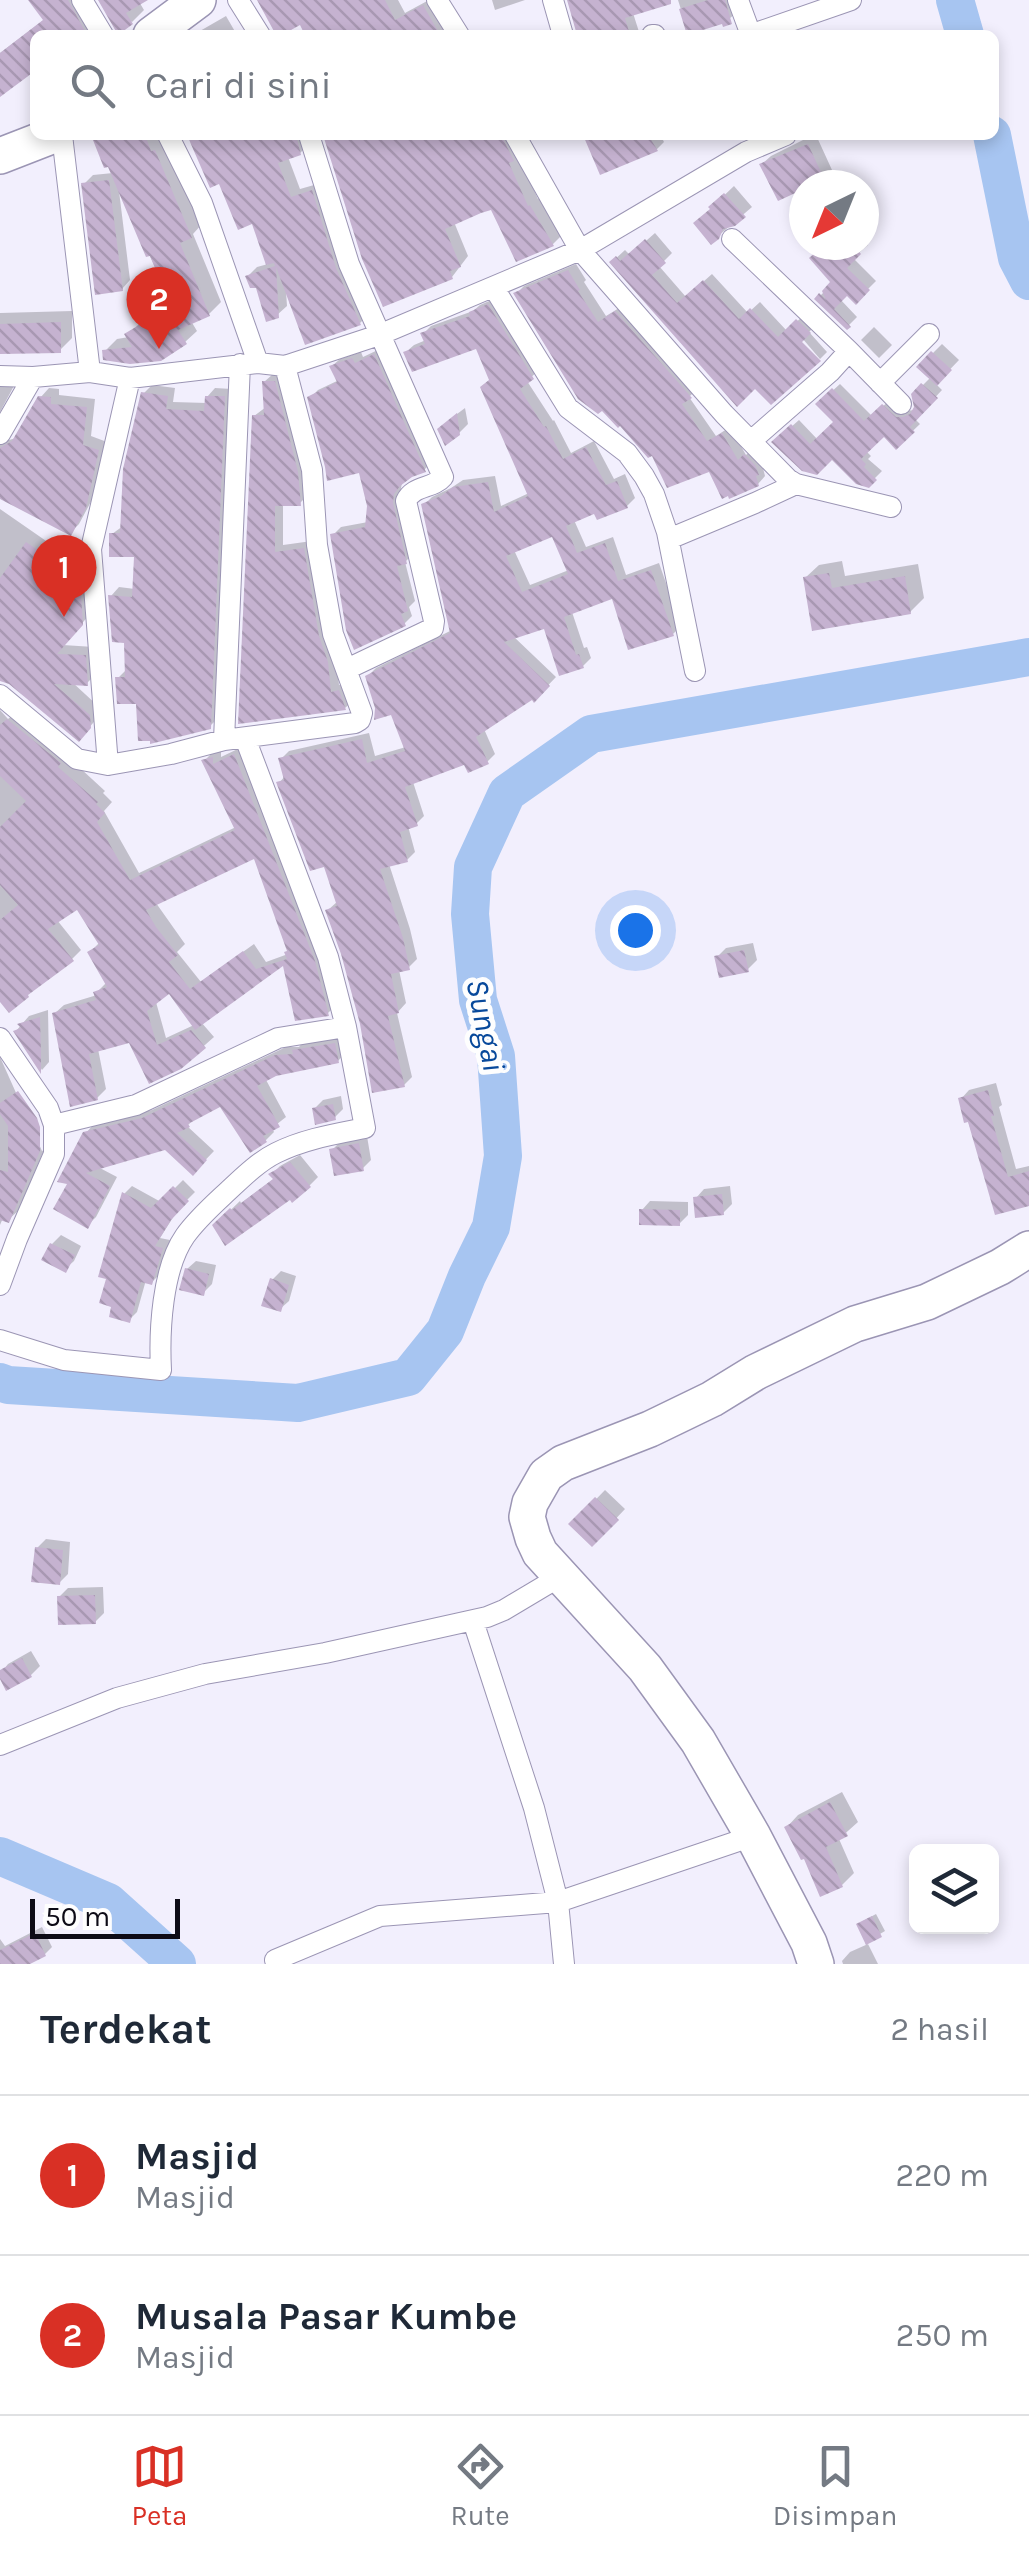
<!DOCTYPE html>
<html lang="id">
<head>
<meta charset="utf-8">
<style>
  :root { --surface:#fff; --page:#f6f6f7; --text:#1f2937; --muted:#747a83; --line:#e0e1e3; --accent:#d93025 }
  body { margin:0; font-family:Karla,sans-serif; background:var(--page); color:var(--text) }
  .controls { position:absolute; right:30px; bottom:30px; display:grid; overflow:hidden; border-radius:15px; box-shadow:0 5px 15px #0003 }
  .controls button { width:90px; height:90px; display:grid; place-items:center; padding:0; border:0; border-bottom:2px solid var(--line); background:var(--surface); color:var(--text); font:50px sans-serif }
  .compass { position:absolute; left:789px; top:170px; width:90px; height:90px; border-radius:50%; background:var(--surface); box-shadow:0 5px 15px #0003; rotate:223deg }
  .scale { position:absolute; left:30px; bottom:25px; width:150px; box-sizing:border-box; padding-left:10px; border:5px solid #0d0b16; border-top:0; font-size:28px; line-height:35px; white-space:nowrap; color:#0d0b16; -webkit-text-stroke:8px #fefefe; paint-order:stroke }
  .you { position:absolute; left:635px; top:930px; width:35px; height:35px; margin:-25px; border:8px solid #fff; border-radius:50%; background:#1a73e8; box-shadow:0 0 0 15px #1a73e833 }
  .badge { display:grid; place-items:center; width:65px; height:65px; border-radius:50%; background:var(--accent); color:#fff; font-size:32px; font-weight:700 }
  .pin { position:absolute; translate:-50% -82px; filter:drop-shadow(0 2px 5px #0008) }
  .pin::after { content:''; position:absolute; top:52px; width:35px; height:30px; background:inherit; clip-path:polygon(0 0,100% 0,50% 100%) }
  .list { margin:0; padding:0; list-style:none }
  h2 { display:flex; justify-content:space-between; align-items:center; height:130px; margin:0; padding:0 40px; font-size:42px }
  h2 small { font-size:32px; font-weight:400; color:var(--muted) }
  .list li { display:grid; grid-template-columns:65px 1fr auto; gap:30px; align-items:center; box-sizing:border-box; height:160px; padding:0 40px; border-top:2px solid var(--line) }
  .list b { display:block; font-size:38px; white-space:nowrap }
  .list p { margin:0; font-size:32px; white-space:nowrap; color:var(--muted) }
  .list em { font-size:32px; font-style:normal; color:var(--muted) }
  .icon { flex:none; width:55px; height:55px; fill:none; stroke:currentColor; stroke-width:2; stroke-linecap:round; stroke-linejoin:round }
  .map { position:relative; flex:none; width:1029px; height:1964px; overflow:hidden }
  .search { position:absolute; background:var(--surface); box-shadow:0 5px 15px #0003; left:30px; right:30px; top:30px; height:110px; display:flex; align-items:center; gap:25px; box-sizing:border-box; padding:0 35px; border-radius:15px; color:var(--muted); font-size:38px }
  .sheet { height:450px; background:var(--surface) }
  nav { display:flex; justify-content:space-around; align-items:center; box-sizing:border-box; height:140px; border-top:2px solid var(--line); background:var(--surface); font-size:28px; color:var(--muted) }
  nav a { display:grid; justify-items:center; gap:5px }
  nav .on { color:var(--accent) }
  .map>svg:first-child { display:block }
  .shadow { fill:#0003; fill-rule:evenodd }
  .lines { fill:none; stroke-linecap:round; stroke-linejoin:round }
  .river { stroke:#a7c5f1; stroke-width:38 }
  .building { fill:url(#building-back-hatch); fill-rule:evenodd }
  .minor-casing { stroke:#9b95b4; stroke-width:22 }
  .trunk-casing { stroke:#9b95b4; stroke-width:38 }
  .minor { stroke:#fff; stroke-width:20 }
  .trunk { stroke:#fff; stroke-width:35 }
  .labels { text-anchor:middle; stroke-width:10; stroke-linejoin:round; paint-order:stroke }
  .water-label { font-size:32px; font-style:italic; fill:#08499b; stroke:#fefefe }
</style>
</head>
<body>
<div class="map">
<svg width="1029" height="1964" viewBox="0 0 1029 1964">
  <defs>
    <pattern id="building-back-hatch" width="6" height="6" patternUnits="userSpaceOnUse" patternTransform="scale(2.5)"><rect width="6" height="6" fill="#c5b2d0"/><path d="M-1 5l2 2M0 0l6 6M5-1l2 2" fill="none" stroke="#a898b2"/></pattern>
  </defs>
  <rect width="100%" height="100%" fill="#f2effd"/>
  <!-- shadow -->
  <path class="shadow" d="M31,0H85L109,35H35V68L0,94V53L45,19Z
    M101,0H138L144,10L132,22Z
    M259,0H398L405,13L429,0L452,35H308L302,21Z
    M492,0H525L495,10Z
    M570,0H651L633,13L640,35H578Z
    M678,0H731L737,12L729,19L688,32Z
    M226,16L237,35H193Z
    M157,135H161L202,224L193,234L221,302L209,314L191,321L197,331L185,342L105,351L117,339L129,337L128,335L140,323L172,303L119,191L130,280L122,289L84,184L93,175L113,173L121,151Z
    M190,135H307L309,144L300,153L288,157L300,189L321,183L369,314L360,323L286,291L287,306L277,315L258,285L248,276L257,267L268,264L254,220L220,181Z
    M326,135H514L518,154L538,199L540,197L562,235L553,244L517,259L492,207L454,222L468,256L452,277Z
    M585,135H664L661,136L664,142L657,149L602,172Z
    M813,135H816L832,170L824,179L804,186L762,164L771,156Z
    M734,186L752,207L717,237L712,207Z
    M655,233L672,253L659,266L686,297L712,274L748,313L760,302L787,331L806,313L817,324L809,332L827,352L820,359L796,331L771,402L612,262L625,250L630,255Z
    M864,241L868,245L853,258L876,281L856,301L847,292L840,299L857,317L847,327L818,298L834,282L828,245H864Z
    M576,264L586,280L584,282L606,316L624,305L697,389L689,397L716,436L730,427L746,455L753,448L765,465L763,468L765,476L758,484L654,452L516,294L524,286Z
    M496,298L540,369L527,381L553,421L554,420L571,453L594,441L614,479L625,474L635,498L627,506L595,510L574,520L586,547L613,537L626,575L659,563L681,626L673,634L614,596L572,612L584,648L587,647L591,658L583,666L545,626L513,636L556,677L534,700L532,697L484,729L495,754L487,762H466L413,782L424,816L416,824L408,826L415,852L407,860L389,864L410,929L417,959L409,967L399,970L406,1003L397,1013L412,1077L404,1085L362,1024L344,953L328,910L338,901L326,864L279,783L285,776L281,759L289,751L369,733L375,756L406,747L392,712L377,708L368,676L376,668L452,630L424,505L432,497L451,488L463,480L495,476L501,506L529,493L491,379L477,345L406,352L414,345L426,340L423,334L431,326L473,311L480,305ZM553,534L569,570L530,585L514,550Z
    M72,311V338L60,350L0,351V313Z
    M874,327L892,345L879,358L861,340Z
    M942,344L959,360L936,384L942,390L915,419L920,424L896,447L884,434L866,451L871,456L868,459L882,471L868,485L832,456L774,442L799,420L818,440L836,422L818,404L840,384L872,416L890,400L904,411L915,410L913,395L931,377L919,367Z
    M382,348L432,462L424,470L411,475L402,483L400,493L413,554L405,562L415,601L409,607L412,616L404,624L333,535L341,527L368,522L369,506L360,470L310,398L318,390L339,380L332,366L340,359L361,352L363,357Z
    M283,373L308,495L300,503L283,504V545L312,541L336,652L339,685L348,683L354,700L345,708L241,721L254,416L266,407L264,382L273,374Z
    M0,378L16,382L0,412Z
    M152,385L175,388L173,402L207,403V397L215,388L232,389L218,718L209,727L118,678L127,669V640L111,596L119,587L135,589L137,555L112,534L123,526L143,394Z
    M49,388L59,389V395L95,399L91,436L107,442L94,496L79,524L70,533L0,496V434L9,440L16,438L40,398Z
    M465,408L468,424L459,433L449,420Z
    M0,509L88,570L91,613L63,645L94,647L96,674L87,683L72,682L98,706L99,716L87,730L0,676Z
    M842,561L845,576L918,564L924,598L910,612L814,628L805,578L819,565Z
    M0,710L8,719L18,711L105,791L103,793L112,802L104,811L139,873L236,827L204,761L213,752L221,750V757L244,746L337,1004L328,1013L285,962L201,1022L214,1037L180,1067L130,1040L98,1049L106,1089L97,1098L54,1014L64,1005L97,995L96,993L107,982L90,952L100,942L78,906L57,920L81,950L72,959L0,998ZM255,855L289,950L288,954L266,962L254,944L201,982L177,952L185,944L156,903ZM170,991L194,1025L166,1038L156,1002Z
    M753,943L757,960L748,969L717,957L726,948Z
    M48,1010L49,1062L42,1070L16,1031L29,1016Z
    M343,1036L346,1052L338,1061L265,1078L286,1117L272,1128L274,1132L266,1140L251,1150L221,1103L196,1117L187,1126L214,1151L193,1173L165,1147L98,1167L117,1177L96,1217L88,1225L71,1182L85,1134L94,1124L152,1110L286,1047H299L303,1042Z
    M0,1057L42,1151L44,1150L18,1211L8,1220L3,1218L0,1225Z
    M996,1083L1002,1105L999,1107L1016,1169L1029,1166V1203L997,1212L961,1099L969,1090Z
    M341,1096L343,1109L334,1118L314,1109L323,1100Z
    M367,1136L371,1160L362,1169L332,1150L341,1141Z
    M300,1155L318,1177L309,1186L290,1197L215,1225L240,1201L241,1203L275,1178L272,1174L280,1166Z
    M183,1180L195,1192L179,1208L160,1238L170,1240L160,1274L152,1282L146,1280L137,1312L129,1320L124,1194L132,1186L161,1202Z
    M730,1186L732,1204L723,1213L696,1198L704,1189Z
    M650,1201L688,1202V1215L679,1224L642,1210Z
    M61,1235L81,1246L74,1261L65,1269L52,1244Z
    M196,1261L216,1265L212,1284L203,1293L187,1269Z
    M281,1271L296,1276L289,1301L280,1309L272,1280Z
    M605,1490L625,1509L592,1544L572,1524Z
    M46,1539L70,1542L68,1574L59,1583L37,1548Z
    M103,1587L104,1613L95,1622L59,1597L68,1588Z
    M31,1651L40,1666L31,1675L0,1674L8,1664Z
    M842,1792L858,1822L839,1839L854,1873L842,1885L805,1856L787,1827L798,1815Z
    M876,1914L885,1931L868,1941L863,1921Z
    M42,1927L52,1947L45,1954L24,1964H0V1939L5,1946Z
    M868,1944L878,1964H843L842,1961L850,1952Z"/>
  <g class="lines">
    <!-- river -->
    <path class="river" d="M955,0L965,35
      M992,135L1017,258L1029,281
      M0,1382L8,1385L298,1403L408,1377L445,1331L467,1276L491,1227L503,1156L496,1056L478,1000L470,914L473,867L507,793L591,734L1029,657
      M0,1856L108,1902L177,1964"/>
  </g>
  <!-- building -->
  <path class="building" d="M28,0H68L87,35H35V71L0,97V53L43,20Z
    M98,0H148L126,13L133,24L118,35Z
    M257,0H385L395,20L423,5L440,35H305L300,25L282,35H276Z
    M567,0H671V4L625,18L630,35H577Z
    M708,0H725L732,24L723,27L722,24L687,35L679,9Z
    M91,135H145L151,151L155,150L192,238L180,243L210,316L178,330L187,344L161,361L130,364L103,360L102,350L132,347L124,334L171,306L150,256L146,257L108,167L104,168Z
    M187,135H296L301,155L278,163L291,197L312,190L336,268L361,325L305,345L276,267L279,318L266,322L256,288H250L245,276L275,266L274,263L266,265L252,224L238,230L219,184L210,188Z
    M323,135H501L514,161L509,163L528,206L530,205L554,246L516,262L491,210L481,213L445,229L461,267L450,271L453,279L383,307L362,259Z
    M583,135H648L658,151L600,175Z
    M808,144L825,181L817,185H804V189L778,201L759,164Z
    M109,180L123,291L95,295L81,183Z
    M724,193L746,217L735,226L723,229L719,239L711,245L693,223L710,209L708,207Z
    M645,239L666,263L652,275L677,303L703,280L739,319L750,308L778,337L796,319L811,333L802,342L821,361L771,405L755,389L737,407L609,262L616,256L620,261Z
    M824,245H853L861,254L847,268L870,290L856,305L847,296L834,309L851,327L847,330L814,299L819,293L826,300L822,291L830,282L809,258Z
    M568,270L580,290L578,291L598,322L615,311L692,398L682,404L707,441L722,433L738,460L744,454L755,465L759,475L756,476L759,486L729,499L728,496L722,499L709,472L667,488L652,456L648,458L620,426L618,428L602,411L598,414L578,399L513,293Z
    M488,304L534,379L520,389L544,427L546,426L563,459L586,447L606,485L617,481L628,508L597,520L594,514L566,526L577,553L605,543L618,581L651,570L674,636L628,650L612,599L564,617L576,655L579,654L584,668L559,676L544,629L504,642L550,686L534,703L532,700L476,737L489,764L468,773L464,765L405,787L418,826L400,832L408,862L380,869L403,938L410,970L391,974L399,1013L388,1016L405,1087L372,1093L360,1024L341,954L325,910L337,906L324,867L310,871L276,782L284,780L278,758L362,739L367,763L405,751L391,715L374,720L375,708L365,676L450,633L421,504L441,496L453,487L488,482L494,512L528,496L480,387L489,380L476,349L412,372L403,352L425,344L420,333L470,316L469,312ZM552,537L568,574L522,592L506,556Z
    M61,322V353L0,354V324Z
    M931,351L952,370L937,386L916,367Z
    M374,354L426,472L412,477L400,486L394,494L393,503L407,564L397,566L408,611L401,614L406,626L354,650L346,630L330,534L365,527L367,506L359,473L327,481L325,467L307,397L337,382L329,366L352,358L355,363Z
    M262,381H275L298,472L301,506H275V552L304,548L319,636L328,662L331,692L339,690L346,710L238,724L252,415H264Z
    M921,383L938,398L910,427L915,432L896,450L884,437L861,459L866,464L864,467L877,480L869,488L856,484L832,460L817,475L802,471L771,442L791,424L810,444L833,422L815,404L832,388L864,421L882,404L896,417H903L910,414L914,407L911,394Z
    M141,392L168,396L166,409L204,411L205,396H225L211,729L150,744V741H138L136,704H117L115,677H125L124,643L112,642L108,595L132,597L134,557H109V533H120L123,469Z
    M38,396L51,397V404L87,407L83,445L99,450L86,508L71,536L0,499V448L12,441Z
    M457,413L460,435L445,446L437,429Z
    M26,542L80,579L83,625L57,654L86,655L88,686L54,684L90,715L91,728L79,742L9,684L0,681V578Z
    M829,573L832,588L905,576L911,614L812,631L803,577Z
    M7,719L61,763L58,767L98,802L96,804L105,813L97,822L130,880L235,830L201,760L213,757V764L234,754L315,961L329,1016L295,1021L283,966L195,1030L169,994L147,1011L157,1045L191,1030L206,1048L181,1069L149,1084L129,1043L89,1054L98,1100L70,1107L52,1013L96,1000L93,992L107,987L87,952L99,945L77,910L48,929L74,961L28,995L29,997L9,1013L0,1002V920L18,905L0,885V827L26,801L0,776V725ZM254,859L287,951L284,952L287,959L256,969L243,951L190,989L169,962L178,955L156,927L146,910Z
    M744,950L749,972L719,978L714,956Z
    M40,1017L41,1053V1074L13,1031L21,1028L17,1024Z
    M335,1043L339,1063L276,1076L257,1086L280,1127L263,1136L267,1142L250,1153L220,1107L188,1124L190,1127L177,1133L207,1160L193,1176L165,1150L86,1173L110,1186L88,1229L53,1209L67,1184L57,1182L83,1132L142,1118L275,1055L293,1054L292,1050Z
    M988,1090L994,1116H991L1008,1177L1029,1171V1206L995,1215L968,1122L964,1123L958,1098Z
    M18,1091L37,1118L40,1127V1151L9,1223L0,1220V1170L8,1172V1126L0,1114V1103Z
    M333,1104L336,1120L315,1125L312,1108Z
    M359,1143L364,1171L334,1176L329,1149Z
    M290,1162L311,1187L292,1203L290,1200L225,1246L212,1225L230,1208L232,1210L273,1179L268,1174Z
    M173,1186L189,1201L171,1220L155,1246L163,1248L152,1285L141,1282L130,1323L109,1317L111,1307L99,1303L106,1279L98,1277L122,1192L151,1208Z
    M722,1194L724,1215L695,1218L693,1197Z
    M639,1209L680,1210V1226L639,1225Z
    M50,1243L75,1255L66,1273L41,1260Z
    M185,1268L209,1274L204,1296L179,1290Z
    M270,1278L289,1285L281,1312L261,1306Z
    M595,1497L619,1520L592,1547L568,1524Z
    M35,1547L63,1550L60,1585L31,1582Z
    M95,1595L96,1624L58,1625L57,1596Z
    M22,1658L32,1677L6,1691L0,1679V1670Z
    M830,1802L848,1836L826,1847L843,1887L820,1897L804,1859L801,1860L784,1827Z
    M872,1916L882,1937L866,1945L856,1924Z
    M35,1933L46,1956L30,1964H0V1950Z"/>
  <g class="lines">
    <defs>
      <path id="minor" d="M82,0L103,35
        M238,0L260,35
        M437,0L459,35
        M553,0L563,35
        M738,0L751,35
        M652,35H655
        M750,35L851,0
        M62,135L90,372
        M309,135L349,264L443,477C433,489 413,485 406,501L434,621L433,628L347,669
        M515,135L580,250L746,152L786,135
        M732,239L849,351L830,372L751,441
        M494,288L568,408L627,453L644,476L654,494L667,532L695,671
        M849,351L901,404
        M285,366L379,335L580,250L724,414L788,479L796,484L891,507
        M0,376L33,377L90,372L130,378L258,363L202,203L168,135
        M880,383L929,334
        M0,434L33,377
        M669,539L755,503L796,484
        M0,695L77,759L108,765L171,754L224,740L355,723L360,720L362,713L333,634L317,545L312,470L285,366L258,363
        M224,740L240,364
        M108,765L91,549L130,378
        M0,1038L48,1108L54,1125V1154L17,1239L0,1285
        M54,1125L136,1105L278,1038L346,1027
        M0,1340L64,1360L161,1370C159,1331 162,1269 185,1236C197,1219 213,1205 228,1191C242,1178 258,1162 276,1153C304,1139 335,1134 365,1128L346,1027L328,957L245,738
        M473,1621L534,1808L558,1902L564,1964
        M0,1745L117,1698L205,1674L325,1653L487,1617L504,1610L561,1576
        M275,1960L380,1916L558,1902L753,1836"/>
      <path id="trunk" d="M151,35L198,0
        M0,156L54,135
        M816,1964L809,1943L753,1836L698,1741L645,1668L540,1553L533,1538L527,1517L530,1503L546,1475L563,1463L650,1429L712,1399L756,1372L855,1324L927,1302L1000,1267L1029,1249"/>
    </defs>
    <!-- minor casing -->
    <use href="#minor" class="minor-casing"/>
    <!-- trunk casing -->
    <use href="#trunk" class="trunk-casing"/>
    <!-- minor -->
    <use href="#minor" class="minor"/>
    <!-- trunk -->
    <use href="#trunk" class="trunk"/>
  </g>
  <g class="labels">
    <!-- water labels -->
    <g class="water-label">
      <text transform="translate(486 1025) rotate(79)" y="11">Sungai</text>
    </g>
  </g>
</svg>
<div class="controls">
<button><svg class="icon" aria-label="layers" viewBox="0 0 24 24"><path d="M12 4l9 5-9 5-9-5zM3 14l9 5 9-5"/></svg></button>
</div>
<svg class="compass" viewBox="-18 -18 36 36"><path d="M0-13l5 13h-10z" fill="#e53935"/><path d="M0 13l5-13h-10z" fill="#747a83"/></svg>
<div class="scale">50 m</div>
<div class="you"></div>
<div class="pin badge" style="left:64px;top:617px">1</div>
<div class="pin badge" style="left:159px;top:349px">2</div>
<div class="search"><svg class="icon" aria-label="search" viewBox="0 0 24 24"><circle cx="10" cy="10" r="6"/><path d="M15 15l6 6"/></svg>Cari di sini</div>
</div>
<section class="sheet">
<h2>Terdekat<small>2 hasil</small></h2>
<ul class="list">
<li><span class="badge">1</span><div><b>Masjid</b><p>Masjid</p></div><em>220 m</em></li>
<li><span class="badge">2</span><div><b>Musala Pasar Kumbe</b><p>Masjid</p></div><em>250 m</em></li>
</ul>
</section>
<nav>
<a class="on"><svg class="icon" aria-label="map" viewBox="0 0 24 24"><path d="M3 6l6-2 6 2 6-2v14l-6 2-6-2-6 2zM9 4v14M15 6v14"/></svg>Peta</a>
<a><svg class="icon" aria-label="directions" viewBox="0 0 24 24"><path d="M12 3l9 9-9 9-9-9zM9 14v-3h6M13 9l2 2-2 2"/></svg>Rute</a>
<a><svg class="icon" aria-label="saved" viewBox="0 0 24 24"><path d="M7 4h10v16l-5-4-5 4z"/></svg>Disimpan</a>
</nav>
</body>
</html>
